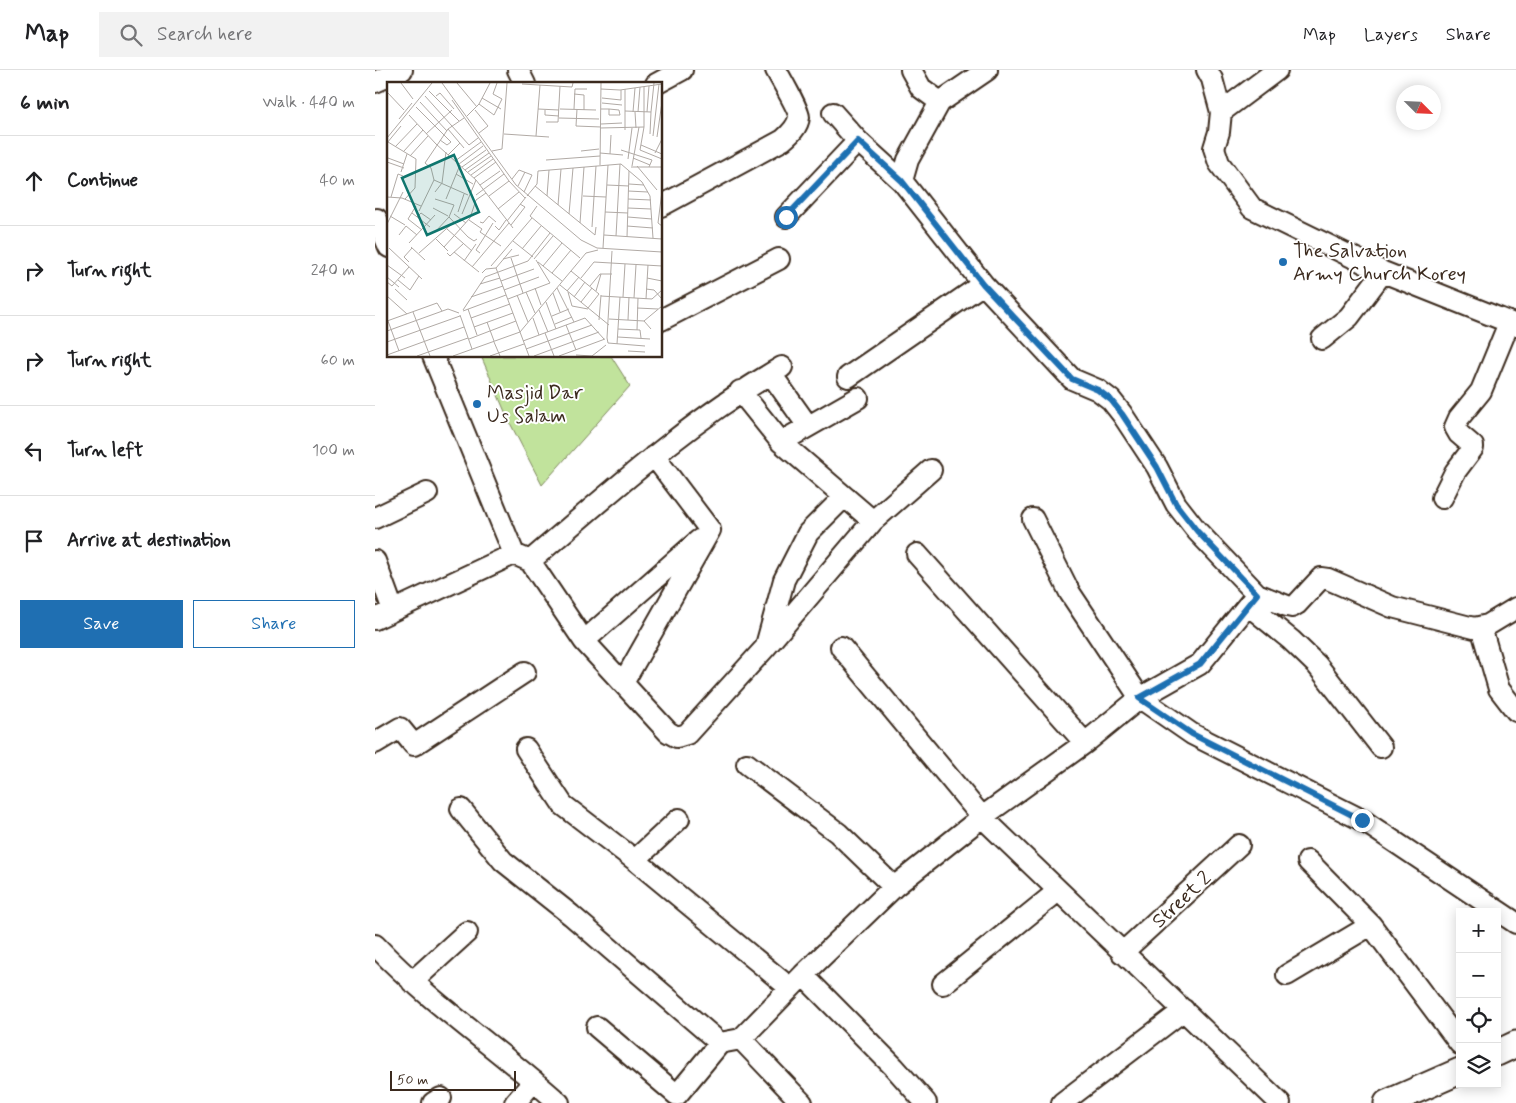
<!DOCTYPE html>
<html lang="en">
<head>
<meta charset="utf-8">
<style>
  :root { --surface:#fff; --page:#f2f2f2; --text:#202124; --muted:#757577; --line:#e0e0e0; --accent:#1f6fb2 }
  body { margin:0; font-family:Mynerve,sans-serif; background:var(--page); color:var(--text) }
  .controls { position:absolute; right:15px; bottom:15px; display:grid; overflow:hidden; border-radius:0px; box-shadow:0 2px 12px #0003 }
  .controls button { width:45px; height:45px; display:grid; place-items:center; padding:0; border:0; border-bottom:1px solid var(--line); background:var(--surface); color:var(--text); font:25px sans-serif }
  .compass { position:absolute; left:1021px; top:15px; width:45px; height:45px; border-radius:50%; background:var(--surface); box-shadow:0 2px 12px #0003; rotate:114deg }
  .scale { position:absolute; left:15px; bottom:12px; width:126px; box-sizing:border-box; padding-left:5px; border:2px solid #3b2a1e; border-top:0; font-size:14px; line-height:18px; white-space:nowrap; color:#3b2a1e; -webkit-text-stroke:4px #fff; paint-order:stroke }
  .stop { position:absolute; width:15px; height:15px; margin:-11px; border:4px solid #1f6fb2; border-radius:50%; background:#fff }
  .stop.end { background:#1f6fb2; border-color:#fff; box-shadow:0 1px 5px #0008 }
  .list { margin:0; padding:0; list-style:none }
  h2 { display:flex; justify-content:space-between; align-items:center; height:65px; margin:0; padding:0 20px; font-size:21px }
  h2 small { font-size:16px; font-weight:400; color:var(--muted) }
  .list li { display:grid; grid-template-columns:32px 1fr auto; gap:15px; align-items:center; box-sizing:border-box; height:90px; padding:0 20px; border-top:1px solid var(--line) }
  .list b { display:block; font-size:19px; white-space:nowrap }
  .list em { font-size:16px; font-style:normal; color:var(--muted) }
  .actions { display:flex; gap:10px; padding:15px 20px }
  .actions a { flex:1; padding:11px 0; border:1px solid var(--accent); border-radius:0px; text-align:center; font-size:18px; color:var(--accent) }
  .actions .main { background:var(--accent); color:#fff }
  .icon { flex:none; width:28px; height:28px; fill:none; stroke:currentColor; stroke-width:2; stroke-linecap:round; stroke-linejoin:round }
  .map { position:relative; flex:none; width:1141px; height:1033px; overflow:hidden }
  header { display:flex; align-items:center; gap:30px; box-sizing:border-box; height:70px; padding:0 25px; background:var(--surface); border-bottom:1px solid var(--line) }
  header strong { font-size:24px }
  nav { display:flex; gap:28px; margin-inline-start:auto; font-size:18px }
  .search { width:350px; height:45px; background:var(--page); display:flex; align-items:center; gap:12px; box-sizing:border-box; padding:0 18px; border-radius:0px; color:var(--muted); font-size:19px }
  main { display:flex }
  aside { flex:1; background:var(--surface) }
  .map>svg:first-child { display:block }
  .green { fill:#c1e39c; stroke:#7e865d }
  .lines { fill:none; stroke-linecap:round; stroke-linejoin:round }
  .minor-casing { stroke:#3b2a1e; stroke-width:24 }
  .tertiary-casing { stroke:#3b2a1e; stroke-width:29 }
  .minor { stroke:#fff; stroke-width:20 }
  .tertiary { stroke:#fff; stroke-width:25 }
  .route { stroke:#1f6fb2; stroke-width:6 }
  .poi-dot { fill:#1f6fb2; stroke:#fff; stroke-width:2 }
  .labels { text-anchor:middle; stroke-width:4; stroke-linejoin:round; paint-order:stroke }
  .poi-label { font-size:20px; fill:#3b2a1e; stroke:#fff; text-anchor:start }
  .street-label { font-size:20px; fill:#3b2a1e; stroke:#fff }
  .inset-road { fill:none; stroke:#b1aaa5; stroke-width:1 }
  .view { fill:#0f766e; fill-opacity:0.15; stroke:#0f766e; stroke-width:2.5 }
  .inset-edge { fill:none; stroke:#3b2a1e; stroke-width:2.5 }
</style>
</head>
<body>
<header>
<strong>Map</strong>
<div class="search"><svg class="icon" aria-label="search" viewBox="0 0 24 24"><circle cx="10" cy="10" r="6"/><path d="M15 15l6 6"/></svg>Search here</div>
<nav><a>Map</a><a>Layers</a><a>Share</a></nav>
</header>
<main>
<aside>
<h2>6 min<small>Walk · 440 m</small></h2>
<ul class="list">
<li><svg class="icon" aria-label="ahead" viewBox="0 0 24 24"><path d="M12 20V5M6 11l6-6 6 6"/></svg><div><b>Continue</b></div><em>40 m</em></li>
<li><svg class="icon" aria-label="right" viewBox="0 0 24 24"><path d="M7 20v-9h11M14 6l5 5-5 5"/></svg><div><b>Turn right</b></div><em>240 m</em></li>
<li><svg class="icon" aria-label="right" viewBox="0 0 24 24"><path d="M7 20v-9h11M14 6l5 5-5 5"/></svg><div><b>Turn right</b></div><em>60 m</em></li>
<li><svg class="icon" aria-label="left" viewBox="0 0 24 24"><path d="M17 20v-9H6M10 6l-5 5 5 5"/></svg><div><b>Turn left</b></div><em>100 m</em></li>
<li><svg class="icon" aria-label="arrive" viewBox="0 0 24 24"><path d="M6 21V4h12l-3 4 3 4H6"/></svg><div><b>Arrive at destination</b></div></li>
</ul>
<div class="actions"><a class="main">Save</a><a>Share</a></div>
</aside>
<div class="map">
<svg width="1141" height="1033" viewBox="0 0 1141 1033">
  <rect width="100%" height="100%" fill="#fff"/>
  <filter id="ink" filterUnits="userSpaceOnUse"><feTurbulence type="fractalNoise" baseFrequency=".02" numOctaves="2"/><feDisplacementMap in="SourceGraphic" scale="10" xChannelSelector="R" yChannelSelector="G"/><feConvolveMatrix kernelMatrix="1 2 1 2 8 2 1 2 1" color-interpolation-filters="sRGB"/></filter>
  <g filter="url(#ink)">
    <!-- green -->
    <path class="green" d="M106,286H236L255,316L167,415L134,351Z"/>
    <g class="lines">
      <defs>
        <path id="minor" d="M143,0L150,14
          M536,0L546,18L565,32
          M832,0L837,9L846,42L844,62L839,78L844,93L877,138L1008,202L1141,255
          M0,12L27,0
          M281,14L307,0
          M846,42L902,0
          M458,43L483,71L527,111L608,214L697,309L723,320L736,330L747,344L782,397L801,434L822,461L882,524L912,536L917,537L922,534L946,508L953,509L1017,537L1099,558L1113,555L1141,538
          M527,111L533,90L565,32L612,0
          M286,136L408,70C415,64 423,57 424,47C424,40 406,9 401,0
          M411,147L483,71
          M2,149L14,177
          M286,250L404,189
          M947,269L974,247L1008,202
          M58,286L139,484
          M396,304L433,356
          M473,307L608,214
          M365,321L406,372L498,451
          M406,372L483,328
          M1067,428L1080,402L1098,378V376L1084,364L1080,357L1084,348L1106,321L1134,253
          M0,448L52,423
          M658,449L695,523L765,628L817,664L987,750L1141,853
          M542,484L710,673
          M0,491L18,540
          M155,491C236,422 315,350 407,297
          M873,535L916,570L942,595L1006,677
          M0,549L139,484L155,491L209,571L293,662L302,667L312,664L390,578L498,451L556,400
          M1106,557L1124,619L1141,641
          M209,571L324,470
          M392,572L409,510L433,463L469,427
          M466,577L607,747L905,1033
          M248,613L335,460L279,386
          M0,673L25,658L39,675L150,602
          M151,679L188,735L260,790L415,918
          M372,694L463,763L519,817
          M86,739L128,791L196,845L345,973L366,969L428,905L519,817L607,747L710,673L765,628L825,594L882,524
          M260,790L304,749
          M933,791L996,855L1085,974
          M0,875C56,934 124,979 184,1033
          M747,883L864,775
          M428,905L519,997L551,1033
          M912,905L996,855
          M37,912L92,862
          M568,914L683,821
          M222,957L302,1025L345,973
          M366,969L427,1033
          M58,1033L66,1028
          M140,1033L159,1011
          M687,1033L809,940"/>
        <path id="tertiary" d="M1122,983L1141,974
          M1012,1033L1085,1001"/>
      </defs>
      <!-- minor casing -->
      <use href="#minor" class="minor-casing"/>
      <!-- tertiary casing -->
      <use href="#tertiary" class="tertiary-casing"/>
      <!-- minor -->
      <use href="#minor" class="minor"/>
      <!-- tertiary -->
      <use href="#tertiary" class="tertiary"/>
    </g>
  </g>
  <g class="lines" filter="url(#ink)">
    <!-- route -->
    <path class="route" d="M411,147L483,71L527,111L608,214L697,309L723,320L736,330L747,344L782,397L801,434L822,461L882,524L825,594L764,628L817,664L987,750"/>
  </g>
  <!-- markers -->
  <g class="poi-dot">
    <circle cx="908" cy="192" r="5"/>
    <circle cx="102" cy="334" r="5"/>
  </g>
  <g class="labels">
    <!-- poi labels -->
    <g class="poi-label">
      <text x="918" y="187">The Salvation<tspan x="918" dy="23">Army Church Korey</tspan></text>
      <text x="112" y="329">Masjid Dar<tspan x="112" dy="23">Us Salam</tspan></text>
    </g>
    <!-- street labels -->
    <g class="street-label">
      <text transform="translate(806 829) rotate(-43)" y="7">Street 2</text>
    </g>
  </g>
  <!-- overview -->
  <g transform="translate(12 12)">
    <rect width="275" height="275" fill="#fff"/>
    <path class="inset-road" d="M14,1L26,17M55,1L129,103L194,158L210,166L275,170M70,1L90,25M135,2L185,5L186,1M257,5V45L253,68L275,77M214,7L233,8L275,2M238,7V48M42,9L72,39M0,10L17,28M187,12L197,13V28M38,14L82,63L91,56M49,14L53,11L67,27M95,16L114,27M215,16L234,18V8M65,18L122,99L138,116M33,20L60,49M215,21L235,23M92,22L107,33L115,17L106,12L110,1M29,25L64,60L60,63L53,58M151,27L172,28M173,27L209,28M187,27L188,7H200M190,27L189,44L214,45M214,27H222L232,28L233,33H222V27M88,28L101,44L92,51M158,28V33L172,34M238,29L264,30L267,1M246,30L248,6M248,30L249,46M251,30L253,5M260,30L262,4M22,33L49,62L89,98L126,146M80,34L92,22L103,1M77,36L61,47L38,81L44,86L47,98L81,113M172,36L212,37M12,37L25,21M159,40H171L173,4M214,42L235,41M213,46L257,45M61,47L77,66M39,52L65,28M117,52L162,55M263,52L264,30M149,54L153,3M266,54L272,2M270,55L275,20M0,56L45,1M1,60L29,77L28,106L18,117M0,61L14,44M254,63L275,72M8,65L30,42M234,68L265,78L262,85M17,69L36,48M105,69L115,67L120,1M194,69L212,67M213,71L236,73M268,71L275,57M223,72L224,53M61,73L73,61M23,74L41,54M1,76L17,82M246,76L263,83M241,77L245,46M159,78L213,74M68,79L94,60M0,80L17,86M72,82L96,64M213,83L214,1M245,84L252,45M250,84L270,108M75,85L99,68M244,85H275M78,88L102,71M14,90L20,72M81,90L104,74M69,92L86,102M84,93L106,77M87,96L109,80M125,97L132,88L145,93L137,110M242,102L257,103M93,103L113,89M220,103L242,104M131,104L138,90M148,104L208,153L209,145M241,109L261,110M275,109L271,141L275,144M48,110L55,101L59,70M89,113L117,92M102,114L122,99M140,114L150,102L151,89L234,82L255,100L263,114L266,156M160,114L162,88M196,114L219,115M0,115L15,116L34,124M4,115L11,92L16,94M48,117L67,123L62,135L81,155L87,159L90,157M59,117L73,83M241,117L264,118M171,123L174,87M29,124L21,137L35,148M150,124L143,134L193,176M46,126L61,134M241,126L264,127M111,127L132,110M32,129L47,98M71,130L77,112M218,130L241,131M25,131L43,145M67,132L79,141M75,132L89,98M182,132L186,86M3,134L18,143M30,135L34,131L44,138M241,135L265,137M82,138L95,147L93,150L114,164M120,139L139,115M93,140L96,141L102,134L109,140M193,141L197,85M0,142L16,110M124,143L138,125L133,122M108,144L112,148L119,138M240,144L266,146M205,145L209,84M60,147L85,169M48,150L62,135M12,153L19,144L30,153M217,153L275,157M98,154L106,141M229,154L233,82M240,155L242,89M49,157L61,169M126,159L146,175M22,161L48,133M24,165L38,178M57,165L83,136L89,118L99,111M2,166L35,197M216,166L221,83M135,167L154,144M67,170L92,190M32,171L67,140M60,171L63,174L76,162M93,171L89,168L98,154M124,176L136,211M116,177L132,173M147,177L166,154M77,179L89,162M22,180L17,175L25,166M151,180L175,199M0,183L18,196M104,184L145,136M156,184L175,161M85,185L122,141M109,186L142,274M184,189L212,212M95,191L99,187L109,186L125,167M165,191L184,168M0,195L12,205M194,196L207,180L275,184M260,196L275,199M11,198L23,208L32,194M114,199L147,187M0,200L5,204L22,185M93,202L113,196M173,203L222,243M203,204L213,192H225M148,206L154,223M170,206L187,240M8,207L20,218M259,207L267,208L275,217M117,208L152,195M180,209L192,195M209,209L214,192M139,210L148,231M181,210L185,224L201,227M166,211L173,230M130,213L141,240M0,214L20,232M214,214L265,217L275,208M84,215L116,204M187,215L198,200M236,215L238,182M247,216L249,183M121,217L163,201L149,178M259,217L261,183M159,220L169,247M194,220L205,206M201,226L212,212M250,226L271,227M81,227L90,253M76,228L98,195L141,179L163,151M152,228L161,250M76,229L119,213M26,230L43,274M73,233L85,267M165,234L182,227M84,236L123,222M146,236L152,253M222,237L257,239L264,247M212,238L214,213M241,238L242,215M0,239L50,221L55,229M1,239L12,269M257,239L275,224M100,240L107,259M168,242L185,235M179,243L189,268M87,245L126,231M231,247L253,248L254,256M250,248L251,216M0,249L61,227L72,231M158,251L167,274M231,255L263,257M220,256L225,169M220,256L221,261L258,264M82,257L129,239M136,259L198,236L217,257M0,260L73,234M107,260L113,274M230,262L233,215M139,267L205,243M241,269L258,270M0,273L77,245M189,273L205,274M30,274L81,256M66,274L133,250L199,171L211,168M103,274L137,262M147,274L212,250M172,274L218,257M205,274L219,263"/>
    <path class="view" d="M67,73L92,130L40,153L15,96Z"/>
    <rect width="275" height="275" class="inset-edge"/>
  </g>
</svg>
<div class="controls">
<button>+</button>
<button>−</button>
<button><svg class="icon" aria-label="locate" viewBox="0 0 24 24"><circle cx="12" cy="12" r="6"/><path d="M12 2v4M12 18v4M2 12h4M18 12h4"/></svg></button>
<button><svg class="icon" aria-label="layers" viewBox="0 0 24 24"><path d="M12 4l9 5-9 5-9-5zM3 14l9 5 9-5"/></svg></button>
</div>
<svg class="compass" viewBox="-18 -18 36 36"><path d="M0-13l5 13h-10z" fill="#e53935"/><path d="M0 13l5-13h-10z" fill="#757577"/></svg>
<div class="scale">50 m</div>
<div class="stop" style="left:411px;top:147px"></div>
<div class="stop end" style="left:987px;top:750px"></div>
</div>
</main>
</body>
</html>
